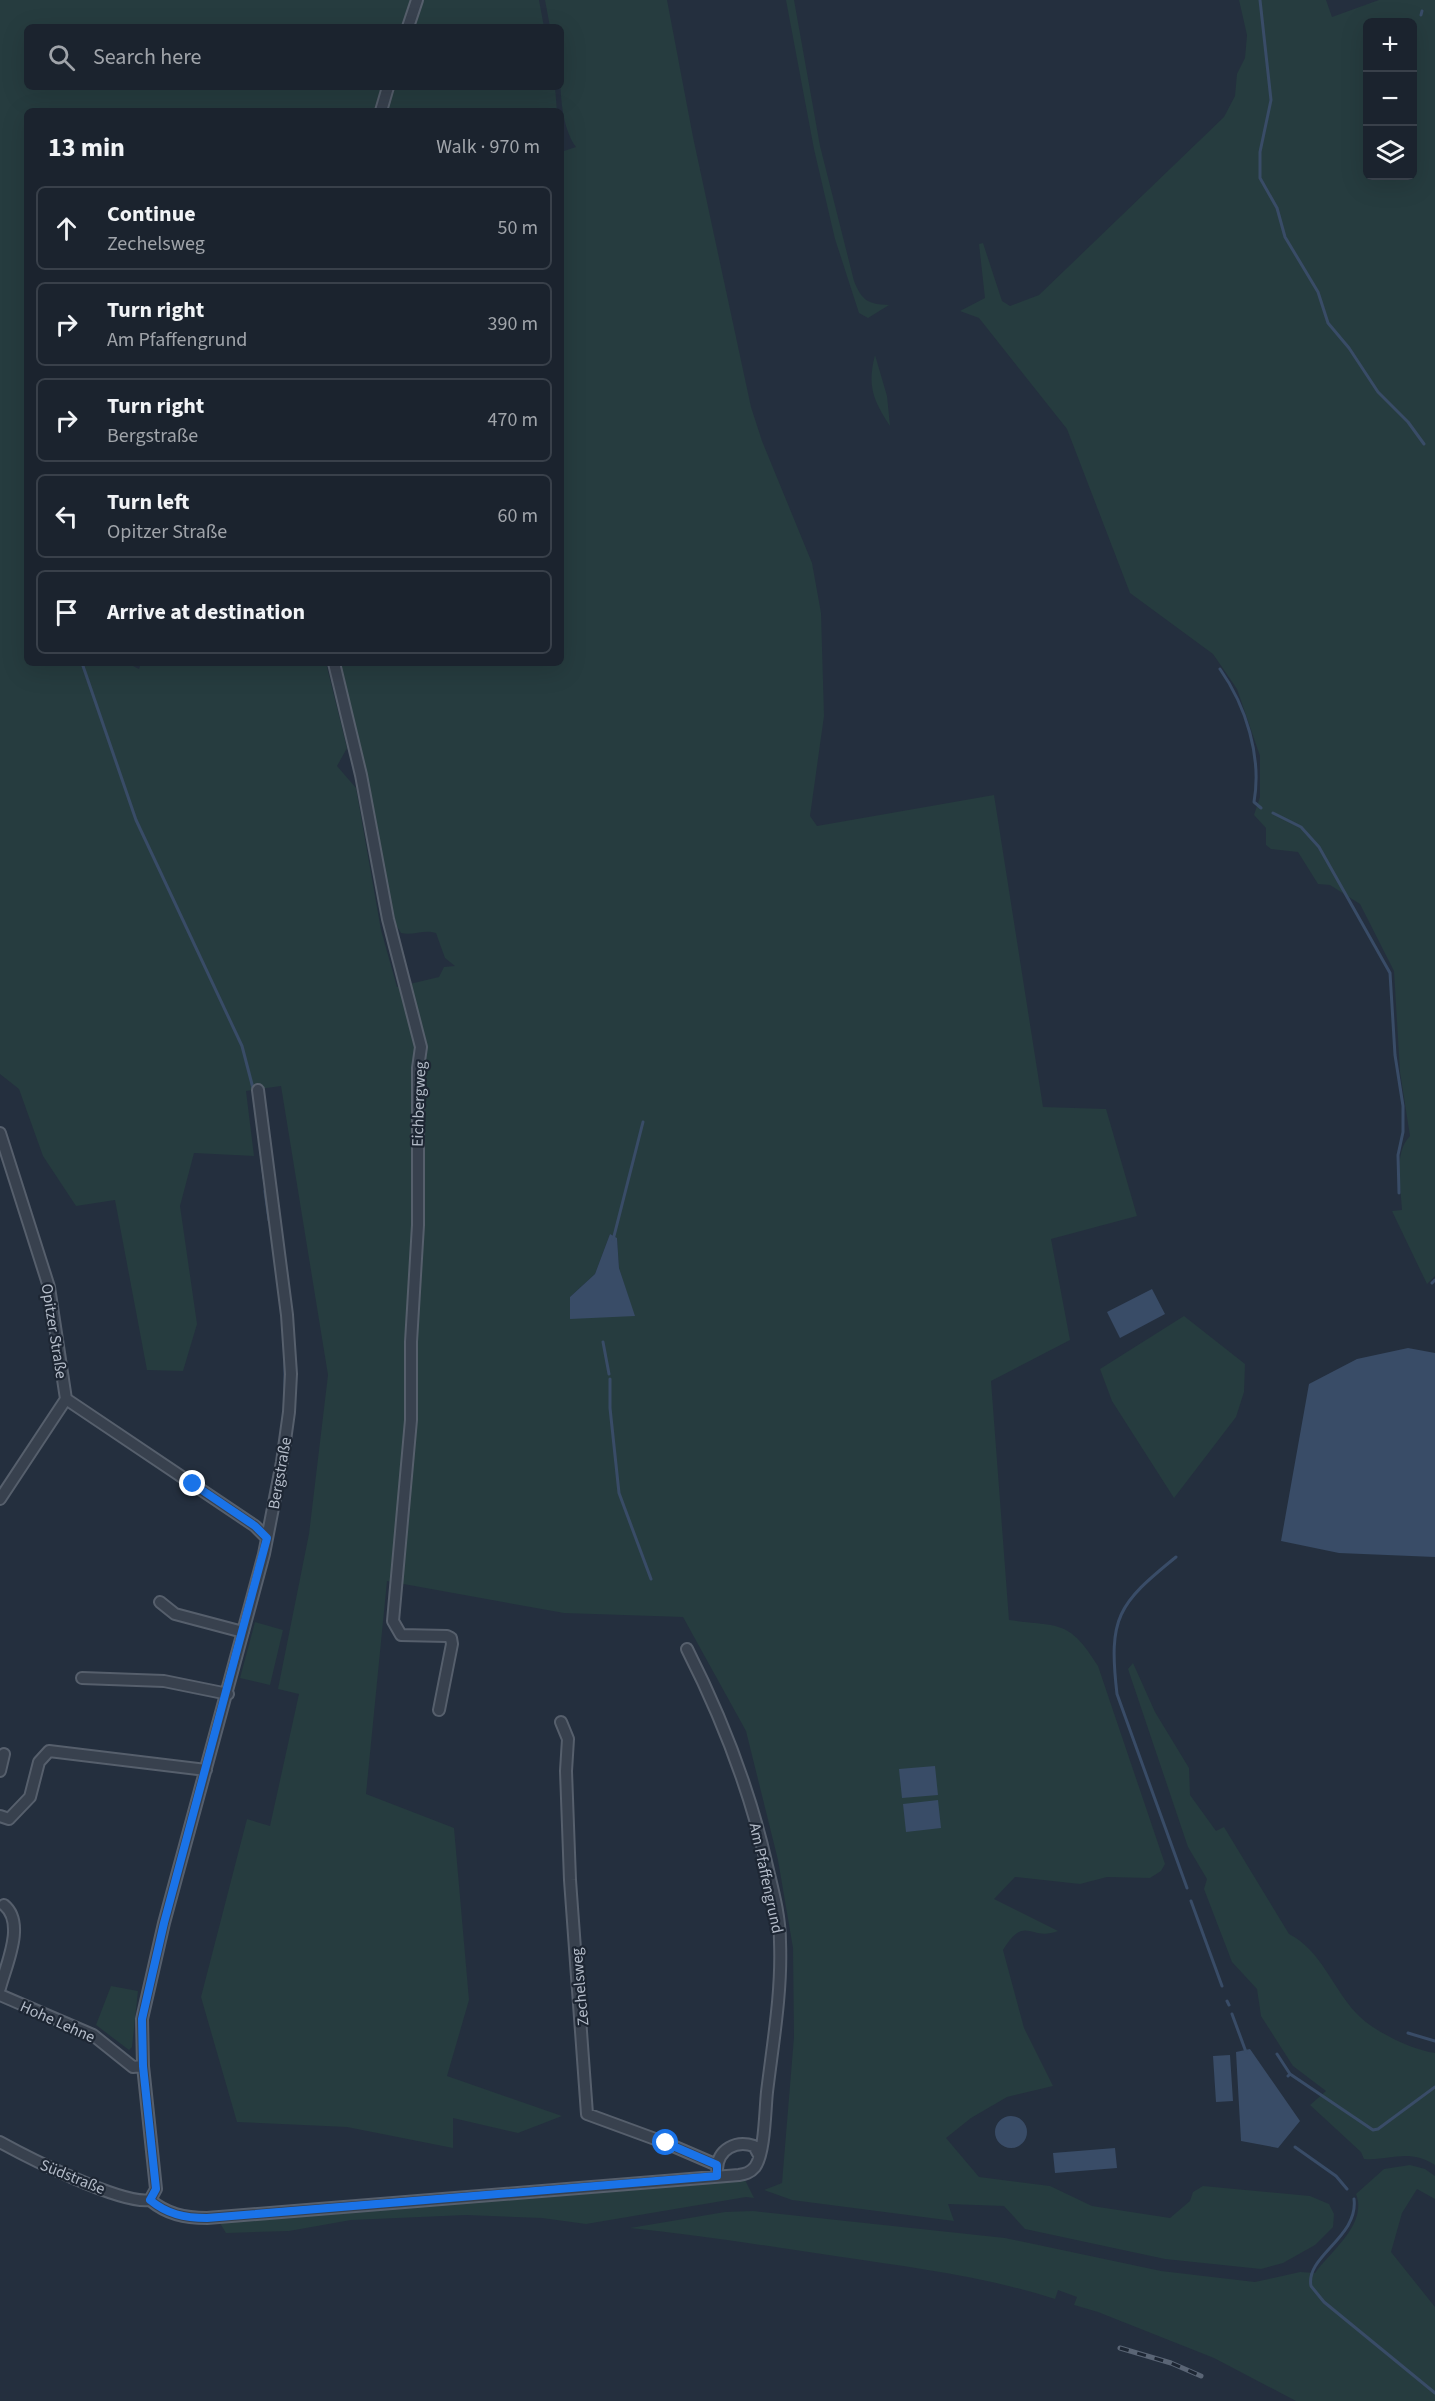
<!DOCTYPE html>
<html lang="en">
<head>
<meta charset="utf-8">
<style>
  :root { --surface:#1b232e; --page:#282f3a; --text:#f1f3f6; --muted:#a0a4aa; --line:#39404a }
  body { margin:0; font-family:"Source Sans 3",sans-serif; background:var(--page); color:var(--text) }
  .controls { position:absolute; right:18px; top:18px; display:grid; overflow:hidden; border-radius:9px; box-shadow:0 6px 24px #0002 }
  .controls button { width:54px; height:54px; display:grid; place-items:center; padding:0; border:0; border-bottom:2px solid var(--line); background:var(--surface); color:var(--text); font:30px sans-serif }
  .stop { position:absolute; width:18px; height:18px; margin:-14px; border:4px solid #1a73e8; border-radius:50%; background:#fff }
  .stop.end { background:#1a73e8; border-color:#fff; box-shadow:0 2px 6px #0008 }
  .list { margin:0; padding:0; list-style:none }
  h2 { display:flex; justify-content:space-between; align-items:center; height:78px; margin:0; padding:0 24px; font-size:26px }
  h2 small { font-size:20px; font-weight:400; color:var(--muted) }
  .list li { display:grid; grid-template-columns:39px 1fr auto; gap:18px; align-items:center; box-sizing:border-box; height:84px; margin:0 12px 12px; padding:0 12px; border:2px solid var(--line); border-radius:9px }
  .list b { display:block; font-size:22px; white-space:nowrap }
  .list p { margin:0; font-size:20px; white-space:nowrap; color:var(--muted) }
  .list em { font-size:20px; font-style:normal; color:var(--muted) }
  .icon { flex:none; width:33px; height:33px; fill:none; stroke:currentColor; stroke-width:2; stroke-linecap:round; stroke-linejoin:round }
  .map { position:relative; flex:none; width:1435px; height:2401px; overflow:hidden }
  .search { position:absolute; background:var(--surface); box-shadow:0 6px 24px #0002; left:24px; top:24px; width:540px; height:66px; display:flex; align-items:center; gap:15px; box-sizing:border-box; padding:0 21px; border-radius:9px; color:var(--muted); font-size:22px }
  .panel { position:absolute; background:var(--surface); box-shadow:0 6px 24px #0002; left:24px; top:108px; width:540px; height:558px; border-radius:9px }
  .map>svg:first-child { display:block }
  .green { fill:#263c3f; fill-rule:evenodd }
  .water { fill:#394c67 }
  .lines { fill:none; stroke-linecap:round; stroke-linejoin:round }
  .stream { stroke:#394c67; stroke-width:3 }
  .minor-casing { stroke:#565f6c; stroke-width:14 }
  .minor { stroke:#38414e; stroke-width:10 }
  .rail-casing { stroke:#5a6575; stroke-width:5 }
  .rail { stroke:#1d2633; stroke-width:3; stroke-dasharray:9; stroke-linecap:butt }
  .route { stroke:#1a73e8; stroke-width:8 }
  .labels { text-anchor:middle; stroke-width:4.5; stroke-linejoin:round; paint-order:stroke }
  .street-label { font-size:16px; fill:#b4bcc9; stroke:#1d2633 }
</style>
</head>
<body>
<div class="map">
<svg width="1435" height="2401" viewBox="0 0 1435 2401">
  <rect width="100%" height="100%" fill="#242f3e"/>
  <!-- green -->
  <path class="green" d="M0,0H413L403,27H27V87H381L375,111H27V663H127L139,669L141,663H326L347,748L337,766L356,788L381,930L397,987L439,977L444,967L455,966L445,958L436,933C423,929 414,936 401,933L396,925L340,663H561V152L576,147C555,118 561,62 561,27H550L545,0H667L693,137L751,407L762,441L812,563L821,613L824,716L810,816L817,826L994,795L1043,1107L1106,1109L1137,1216L1051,1239L1070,1340L991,1381L1009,1620C1060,1627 1069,1619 1098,1666L1165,1864L1161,1871L1150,1878L1107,1877L1080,1884L1015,1877L994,1899L1058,1931C1030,1942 1026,1913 1003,1950L1024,2028L1053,2086L1007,2097L971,2118L946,2138L979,2177L1050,2186L1092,2206L1170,2218L1190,2201L1193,2192L1203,2186L1310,2196L1329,2204L1334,2214L1333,2227L1315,2245L1283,2263L1261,2269L1165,2259L1025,2229L1004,2206L948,2204L954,2221L792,2200L764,2190L782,2183L794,2037L793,1948L778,1860L746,1731L683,1617L564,1613L387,1581L366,1794L454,1828L469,2000L447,2076L562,2116L518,2133L453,2118V2148L347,2127L237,2122L201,1997L247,1819L270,1826L299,1694L278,1689L309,1534L328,1375L281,1086L246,1091L254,1156L194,1153L180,1206L197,1324L183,1371L147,1370L115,1200L76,1206L43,1156L19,1089L0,1074ZM610,1234L617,1238L619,1268L634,1316L570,1297L595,1274Z
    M421,0H539L544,27H411Z
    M786,0H794L820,146L854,281C862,301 868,304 889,305L868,318L859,313L835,239L814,149Z
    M1239,0H1326L1332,17L1379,0H1435V1276L1427,1284L1392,1211L1402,1210C1401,1188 1393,1153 1410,1136L1400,1072L1394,971L1360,904L1330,885L1318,884L1298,852L1271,849L1266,845V828L1254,815L1260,797V756L1237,689L1213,654L1130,593L1067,429L979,318L960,311L985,298L979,244L983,243L1002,301L1010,306L1039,295L1224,117L1235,96L1237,74L1245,58L1247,35ZM1368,22H1412V176H1368Z
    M392,87H555L557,111H384Z
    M875,355L887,396L890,426C873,400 867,386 875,355Z
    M1184,1316L1245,1364L1244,1392L1236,1417L1174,1498L1112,1401L1100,1369Z
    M255,1622L283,1630L270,1685L240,1678Z
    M1133,1663L1155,1712L1189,1768L1190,1795L1216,1831L1224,1827L1289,1934C1321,1950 1333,1989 1357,2014C1373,2031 1412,2050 1435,2053V2165C1407,2148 1392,2161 1364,2159L1361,2152L1310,2105L1326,2091L1293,2066L1261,2016L1257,1989L1232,1962L1204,1889L1207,1879L1188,1847L1128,1669Z
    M111,1986L138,1991L132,2047L129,2050L96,2025Z
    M1410,2165L1425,2169L1435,2176V2199L1417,2189L1402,2213L1391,2252L1435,2307V2401H1296L1214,2358L1098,2312L1074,2305L1077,2297L1058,2290L1055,2299C983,2276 909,2267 835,2256C767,2246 699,2235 630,2228L725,2212L753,2211L1005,2238L1161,2271L1255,2282L1300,2272L1315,2273C1330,2252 1368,2224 1356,2194L1384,2169Z
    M745,2180L754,2198L746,2197L586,2224L542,2218L466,2215L351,2220L289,2231L226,2233L220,2223Z"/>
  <!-- water -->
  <path class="water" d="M610,1234L617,1238L619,1268L635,1316L570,1319V1297L595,1274Z
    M1152,1289L1165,1314L1120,1338L1107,1312Z
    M1408,1348L1435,1353V1557L1339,1553L1281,1541L1309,1384L1357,1359Z
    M935,1766L938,1795L902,1798L899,1769Z
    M938,1800L941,1828L906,1832L903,1804Z
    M1250,2049L1300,2121L1278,2148L1241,2141L1236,2052Z
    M1230,2055L1233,2101L1216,2102L1213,2056Z
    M995 2132a16 16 0 1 1 32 0a16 16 0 1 1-32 0Z
    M1115,2148L1117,2168L1055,2173L1053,2153Z"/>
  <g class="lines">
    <!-- stream -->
    <path class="stream" d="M1260,0L1271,100L1260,152V178L1277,208L1285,237L1318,292L1328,323L1349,348L1378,392L1408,422L1424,444
      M1421,15L1422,11
      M82,663L136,820L242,1046L254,1092
      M1220,669C1246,706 1262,757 1254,802L1261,808
      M1273,813L1301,827L1319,847L1390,973L1395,1055L1403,1106V1132L1398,1155L1399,1193
      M261,1152L264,1178
      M265,1191L269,1220
      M613,1240L643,1122
      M1432,1283L1435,1280
      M603,1342L609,1374
      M285,1357V1392
      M610,1379V1408L619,1493L651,1579
      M1176,1557C1118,1604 1108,1617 1117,1694L1187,1888
      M1191,1901L1222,1986
      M1227,2001L1229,2005
      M1232,2014L1246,2052
      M1408,2033L1435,2041
      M1277,2054L1290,2074
      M1288,2076L1290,2074L1373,2130L1378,2129L1435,2087
      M1295,2147L1336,2176L1347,2189
      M1354,2199C1359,2237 1305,2256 1311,2286L1324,2302L1435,2393"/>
    <defs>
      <path id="minor" d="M408,27L417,0
        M381,111L388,87
        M334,663L361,775L388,919L421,1047L418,1068V1225L411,1342V1420L393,1621L401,1635L447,1636L451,1638L452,1644L439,1710
        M0,1133L49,1287L66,1399L255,1526L267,1538
        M0,1499L66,1399
        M160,1602L175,1614L243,1632
        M82,1678L164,1681L228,1694
        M561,1722L568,1739L566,1771L570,1880L587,2114L666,2143L717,2165
        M0,1771L4,1754
        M0,1816L9,1819L30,1797L39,1762L49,1751L206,1770
        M0,1988C6,1965 26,1923 4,1905
        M0,1995L93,2035L133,2067L143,2066
        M0,2142C27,2157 122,2205 150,2200
        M717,2169C718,2149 736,2140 754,2146L759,2155
        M150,2200C167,2214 184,2218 207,2218L739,2175C745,2174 750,2173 755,2167C765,2153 765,2110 767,2092C773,2042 782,1992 780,1942C780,1916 773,1891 767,1866C750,1790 722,1718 687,1649
        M150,2200L156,2189L143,2066L142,2019L164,1923L264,1554L282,1462L289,1412L291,1374L287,1315L258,1090"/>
    </defs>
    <!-- minor casing -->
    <use href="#minor" class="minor-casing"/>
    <!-- minor -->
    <use href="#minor" class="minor"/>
    <defs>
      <path id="rail" d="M1120,2348L1171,2363L1201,2376"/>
    </defs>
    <!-- rail casing -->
    <use href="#rail" class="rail-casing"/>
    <!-- rail -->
    <use href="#rail" class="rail"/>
  </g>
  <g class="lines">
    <!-- route -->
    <path class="route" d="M193,1484L255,1526L267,1538L164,1923L142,2019L143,2066L156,2189L150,2200C167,2214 184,2218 207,2218L717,2176V2165L666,2143"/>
  </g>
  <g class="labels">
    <!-- street labels -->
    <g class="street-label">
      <text transform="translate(418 1104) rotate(-88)" y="6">Eichbergweg</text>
      <text transform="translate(55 1331) rotate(81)" y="6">Opitzer Straße</text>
      <text transform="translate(279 1473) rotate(-80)" y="6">Bergstraße</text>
      <text transform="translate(767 1878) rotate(78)" y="6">Am Pfaffengrund</text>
      <text transform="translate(579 1987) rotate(-95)" y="6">Zechelsweg</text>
      <text transform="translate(58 2021) rotate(24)" y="6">Hohe Lehne</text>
      <text transform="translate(73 2176) rotate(22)" y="6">Südstraße</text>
    </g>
  </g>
</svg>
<div class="controls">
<button>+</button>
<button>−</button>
<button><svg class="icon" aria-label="layers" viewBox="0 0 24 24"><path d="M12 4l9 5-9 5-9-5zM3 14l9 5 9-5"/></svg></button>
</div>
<div class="stop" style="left:666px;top:2143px"></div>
<div class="stop end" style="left:193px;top:1484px"></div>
<div class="search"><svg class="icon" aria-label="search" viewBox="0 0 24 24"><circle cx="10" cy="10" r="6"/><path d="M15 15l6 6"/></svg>Search here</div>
<section class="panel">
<h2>13 min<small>Walk · 970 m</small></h2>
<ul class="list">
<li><svg class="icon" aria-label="ahead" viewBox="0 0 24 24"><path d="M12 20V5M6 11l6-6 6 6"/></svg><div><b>Continue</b><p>Zechelsweg</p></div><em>50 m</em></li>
<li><svg class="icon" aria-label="right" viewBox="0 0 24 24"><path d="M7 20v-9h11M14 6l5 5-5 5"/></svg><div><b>Turn right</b><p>Am Pfaffengrund</p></div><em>390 m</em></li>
<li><svg class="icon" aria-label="right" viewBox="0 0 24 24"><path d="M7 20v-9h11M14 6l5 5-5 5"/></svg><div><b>Turn right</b><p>Bergstraße</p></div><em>470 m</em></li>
<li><svg class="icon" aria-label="left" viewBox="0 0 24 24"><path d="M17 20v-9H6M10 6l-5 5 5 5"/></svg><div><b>Turn left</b><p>Opitzer Straße</p></div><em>60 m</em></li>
<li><svg class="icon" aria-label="arrive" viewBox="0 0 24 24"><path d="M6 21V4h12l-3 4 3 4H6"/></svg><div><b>Arrive at destination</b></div></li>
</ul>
</section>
</div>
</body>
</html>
